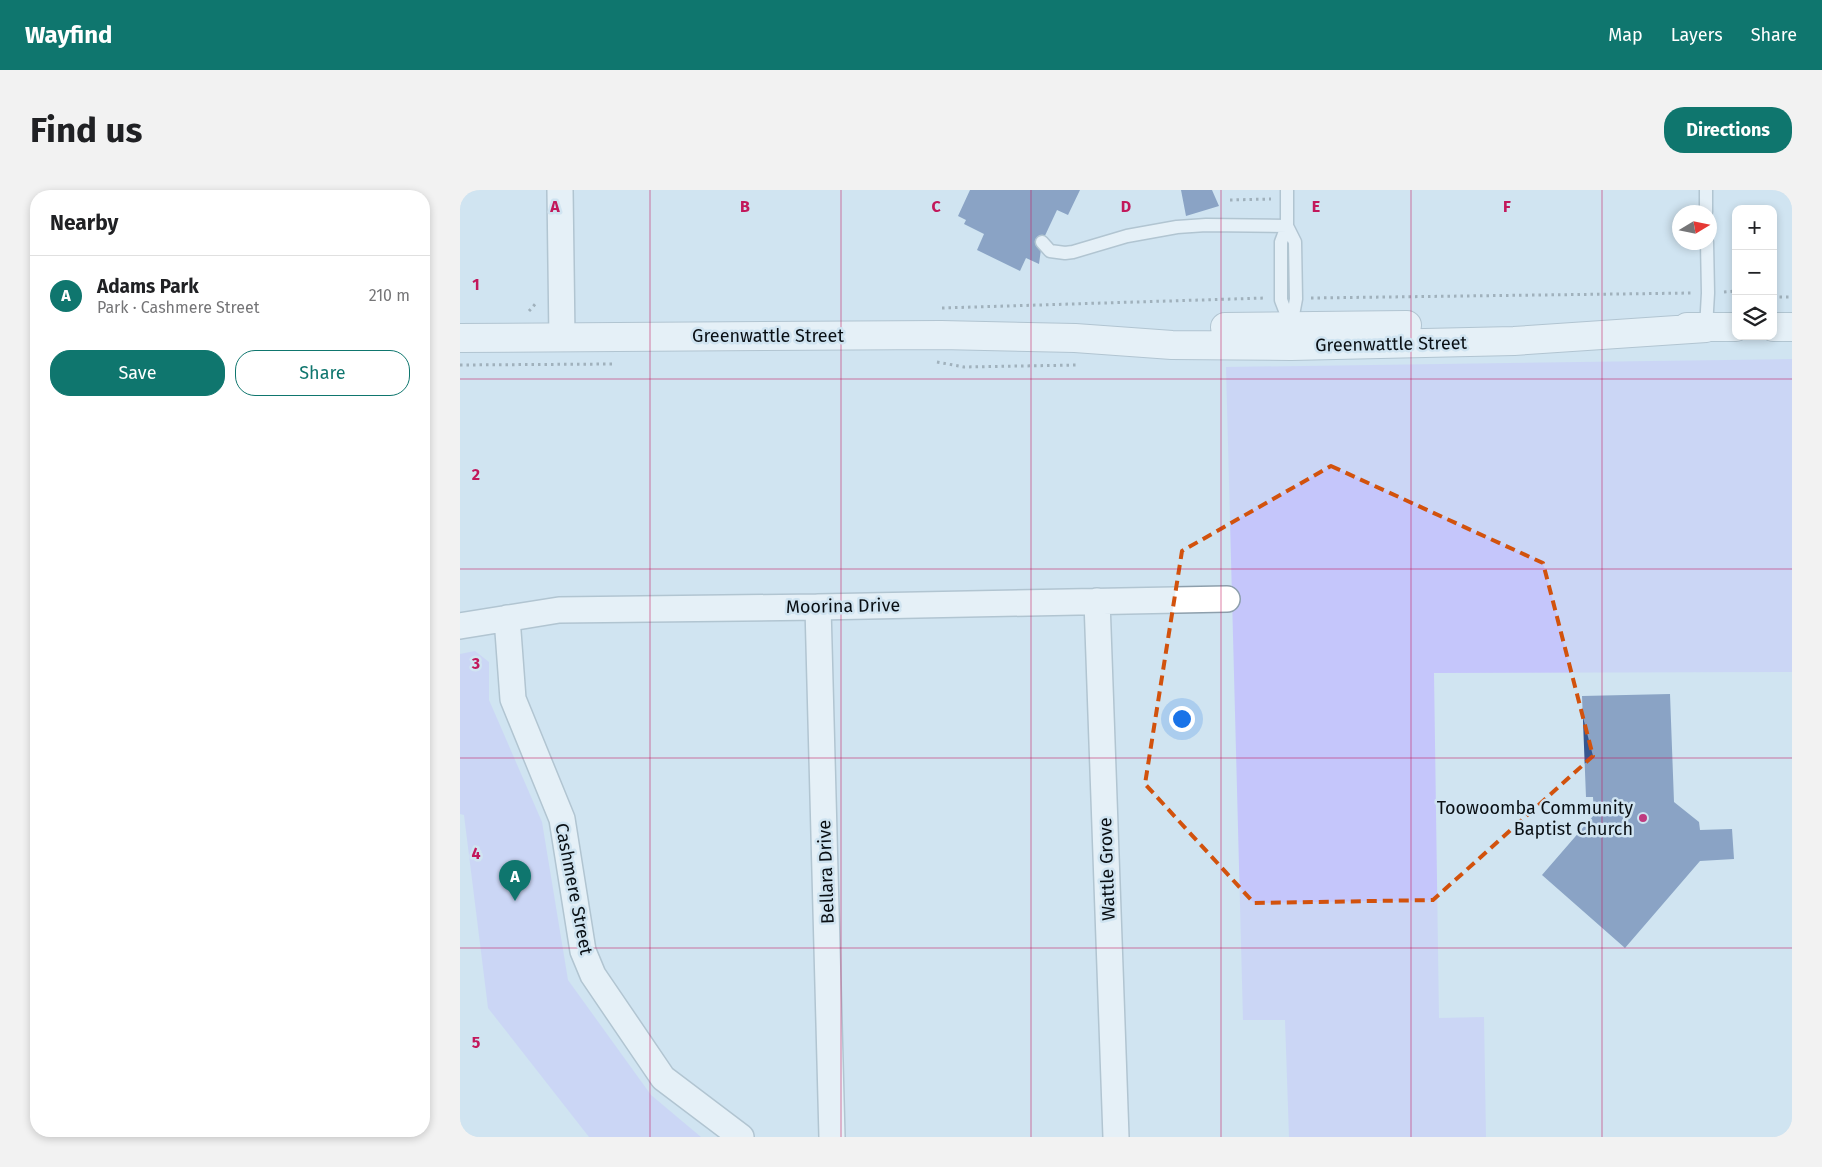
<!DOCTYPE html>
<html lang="en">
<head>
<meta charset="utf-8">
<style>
  :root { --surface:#fff; --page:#f2f2f2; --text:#202124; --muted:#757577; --line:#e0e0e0; --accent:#0f766e }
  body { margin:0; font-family:"Fira Sans",sans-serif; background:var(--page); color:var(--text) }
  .controls { position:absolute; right:15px; top:15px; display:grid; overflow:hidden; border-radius:10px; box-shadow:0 2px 8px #0003 }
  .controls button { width:45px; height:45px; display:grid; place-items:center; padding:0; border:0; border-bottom:1px solid var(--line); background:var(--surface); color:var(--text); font:25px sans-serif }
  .compass { position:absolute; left:1212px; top:15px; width:45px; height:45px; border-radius:50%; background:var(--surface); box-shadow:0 2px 8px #0003; rotate:80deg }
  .you { position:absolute; left:721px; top:528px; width:18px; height:18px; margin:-12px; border:4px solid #fff; border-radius:50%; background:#1a73e8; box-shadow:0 0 0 8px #1a73e833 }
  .badge { display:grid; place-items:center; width:32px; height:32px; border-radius:50%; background:var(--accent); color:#fff; font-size:16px; font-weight:700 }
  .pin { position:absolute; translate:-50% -41px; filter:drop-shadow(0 1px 2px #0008) }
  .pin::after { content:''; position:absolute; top:26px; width:18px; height:15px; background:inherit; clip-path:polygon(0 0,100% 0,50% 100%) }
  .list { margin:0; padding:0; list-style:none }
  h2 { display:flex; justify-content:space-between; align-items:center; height:65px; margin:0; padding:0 20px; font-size:21px }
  h2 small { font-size:16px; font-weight:400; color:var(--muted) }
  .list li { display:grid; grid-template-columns:32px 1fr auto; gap:15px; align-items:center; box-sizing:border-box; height:80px; padding:0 20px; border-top:1px solid var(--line) }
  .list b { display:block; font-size:19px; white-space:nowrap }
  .list p { margin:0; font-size:16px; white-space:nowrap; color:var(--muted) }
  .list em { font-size:16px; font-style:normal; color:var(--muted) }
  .actions { display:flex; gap:10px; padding:15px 20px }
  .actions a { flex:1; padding:11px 0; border:1px solid var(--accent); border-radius:20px; text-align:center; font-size:18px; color:var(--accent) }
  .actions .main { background:var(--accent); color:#fff }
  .icon { flex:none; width:28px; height:28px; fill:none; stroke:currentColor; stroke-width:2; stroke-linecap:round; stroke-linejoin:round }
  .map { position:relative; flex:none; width:1332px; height:947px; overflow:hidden; border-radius:20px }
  header { display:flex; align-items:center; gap:30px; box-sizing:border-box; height:70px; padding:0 25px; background:var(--accent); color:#fff }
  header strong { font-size:24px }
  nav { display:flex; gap:28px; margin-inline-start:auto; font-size:18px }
  .intro { display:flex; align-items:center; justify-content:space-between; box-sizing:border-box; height:120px; padding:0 30px }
  h1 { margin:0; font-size:35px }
  .button { padding:12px 22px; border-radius:20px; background:var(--accent); color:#fff; font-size:18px; font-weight:700 }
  main { display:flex; gap:30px; padding:0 30px }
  aside { flex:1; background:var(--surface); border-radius:20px; box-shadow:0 2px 8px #0003 }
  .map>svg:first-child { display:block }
  .green { fill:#c5c6fb }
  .building { fill:#355690 }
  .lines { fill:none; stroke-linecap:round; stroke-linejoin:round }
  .lane-casing { stroke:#8d9fac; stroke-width:15 }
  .street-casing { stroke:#8d9fac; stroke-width:28 }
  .secondary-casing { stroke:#8d9fac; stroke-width:30 }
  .path { stroke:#66737c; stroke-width:3; stroke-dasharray:2.5 4; stroke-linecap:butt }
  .lane { stroke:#fff; stroke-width:12 }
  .street { stroke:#fff; stroke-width:25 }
  .secondary { stroke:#fff; stroke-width:28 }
  .marked { fill:none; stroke:#d2520d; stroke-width:4; stroke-dasharray:10 6; stroke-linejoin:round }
  .grid { fill:none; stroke:#c2185b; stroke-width:1; stroke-opacity:0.55 }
  .poi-dot { fill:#bf3b80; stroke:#d0e4f1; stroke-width:2 }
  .labels { text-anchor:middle; stroke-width:5; stroke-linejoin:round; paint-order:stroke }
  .street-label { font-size:18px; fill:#090f14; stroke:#d0e4f1 }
  .poi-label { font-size:18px; fill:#090f14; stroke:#d0e4f1; text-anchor:end }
  .grid-label { font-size:16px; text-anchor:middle; font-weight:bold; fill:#c2185b; stroke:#d0e4f1; stroke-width:5; stroke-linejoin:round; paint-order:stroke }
</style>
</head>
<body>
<header>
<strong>Wayfind</strong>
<nav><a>Map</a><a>Layers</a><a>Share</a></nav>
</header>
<div class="intro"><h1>Find us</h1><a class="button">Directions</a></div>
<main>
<aside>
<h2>Nearby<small></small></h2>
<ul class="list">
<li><span class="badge">A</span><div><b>Adams Park</b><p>Park · Cashmere Street</p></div><em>210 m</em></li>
</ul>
<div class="actions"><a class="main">Save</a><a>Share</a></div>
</aside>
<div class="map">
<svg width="1332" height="947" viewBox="0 0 1332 947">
  <rect width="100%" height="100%" fill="#d0e4f1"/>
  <!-- green -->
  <path class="green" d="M1332,169V482L974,483L979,828L1024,827L1026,947H829L825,830H783L766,177Z
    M15,461L29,472V510L82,632L108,790L191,905L241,947H129L28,818L4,625L0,624V464Z"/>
  <!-- building -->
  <path class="building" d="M510,0H620L608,25L597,20L582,52L579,74L566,68L560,81L517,60L524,44L504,34L506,30L498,26Z
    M721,0H752L759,16L726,26Z
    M1210,504L1214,612L1239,632L1240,640L1272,639L1274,669L1240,671L1165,758L1082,685L1134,625L1133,607H1126L1122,506Z"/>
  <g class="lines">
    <defs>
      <path id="lane" d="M827,0V36L821,52V110L831,136
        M1246,0V22
        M827,36L835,52L836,109L831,136
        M582,52L590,61L605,63L613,62L667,46L717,37L746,35L827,36
        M1246,138L1248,103L1247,52"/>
      <path id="street" d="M100,0L102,148
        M637,411L656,947
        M358,417L372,947
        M47,428L53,509L102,629L123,761L133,785L203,888L281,947
        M0,436L99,420L358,417L767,409"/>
      <path id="secondary" d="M765,137L947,135
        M1227,137H1276
        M1313,137H1332
        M0,148L481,145L615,148L712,155L831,156L1054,151L1246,138"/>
    </defs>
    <!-- lane casing -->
    <use href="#lane" class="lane-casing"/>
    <!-- street casing -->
    <use href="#street" class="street-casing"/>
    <!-- secondary casing -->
    <use href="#secondary" class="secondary-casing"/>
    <!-- path -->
    <path class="path" d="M770,10L811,9
      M1264,102L1276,101
      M1313,107H1332
      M851,108L1233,103
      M482,118L805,108
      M69,121L77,112
      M477,172L504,177L618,175
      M0,175L154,174"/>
    <!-- lane -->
    <use href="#lane" class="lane"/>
    <!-- street -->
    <use href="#street" class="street"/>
    <!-- secondary -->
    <use href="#secondary" class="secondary"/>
  </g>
  <!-- marked area -->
  <path d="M0 0H1332V947H0ZM871,276L1083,373L1133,566L973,710L794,713L685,594L722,361Z" fill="#d0e4f1" fill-opacity=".55" fill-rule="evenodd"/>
  <path class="marked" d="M871,276L1083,373L1133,566L973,710L794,713L685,594L722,361Z"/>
  <!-- grid -->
  <path class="grid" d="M190,0V947M381,0V947M571,0V947M761,0V947M951,0V947M1142,0V947M0,189H1332M0,379H1332M0,568H1332M0,758H1332"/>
  <!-- markers -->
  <circle class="poi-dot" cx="1183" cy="628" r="5"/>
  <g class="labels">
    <!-- street labels -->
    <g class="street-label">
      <text x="308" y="152">Greenwattle Street</text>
      <text transform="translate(931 154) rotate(-1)" y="6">Greenwattle Street</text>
      <text transform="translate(383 416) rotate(-1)" y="6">Moorina Drive</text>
      <text transform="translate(647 679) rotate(-92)" y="6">Wattle Grove</text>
      <text transform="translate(366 682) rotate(-92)" y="6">Bellara Drive</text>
      <text transform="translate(114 699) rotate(79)" y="6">Cashmere Street</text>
    </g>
    <!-- poi labels -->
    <g class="poi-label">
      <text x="1173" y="624">Toowoomba Community<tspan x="1173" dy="21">Baptist Church</tspan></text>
    </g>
  </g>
  <g class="grid-label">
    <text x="95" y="22">A</text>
    <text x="285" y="22">B</text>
    <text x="476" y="22">C</text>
    <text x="666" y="22">D</text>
    <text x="856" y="22">E</text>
    <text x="1047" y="22">F</text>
    <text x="16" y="100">1</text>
    <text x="16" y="290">2</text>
    <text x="16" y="479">3</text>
    <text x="16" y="669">4</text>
    <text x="16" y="858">5</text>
  </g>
</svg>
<div class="controls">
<button>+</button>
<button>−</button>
<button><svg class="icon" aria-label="layers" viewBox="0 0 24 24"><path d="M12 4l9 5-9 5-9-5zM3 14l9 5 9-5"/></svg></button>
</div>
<svg class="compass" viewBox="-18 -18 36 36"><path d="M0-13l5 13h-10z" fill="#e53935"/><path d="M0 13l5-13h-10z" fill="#757577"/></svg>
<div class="you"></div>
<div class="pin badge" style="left:55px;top:711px">A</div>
</div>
</main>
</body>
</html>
